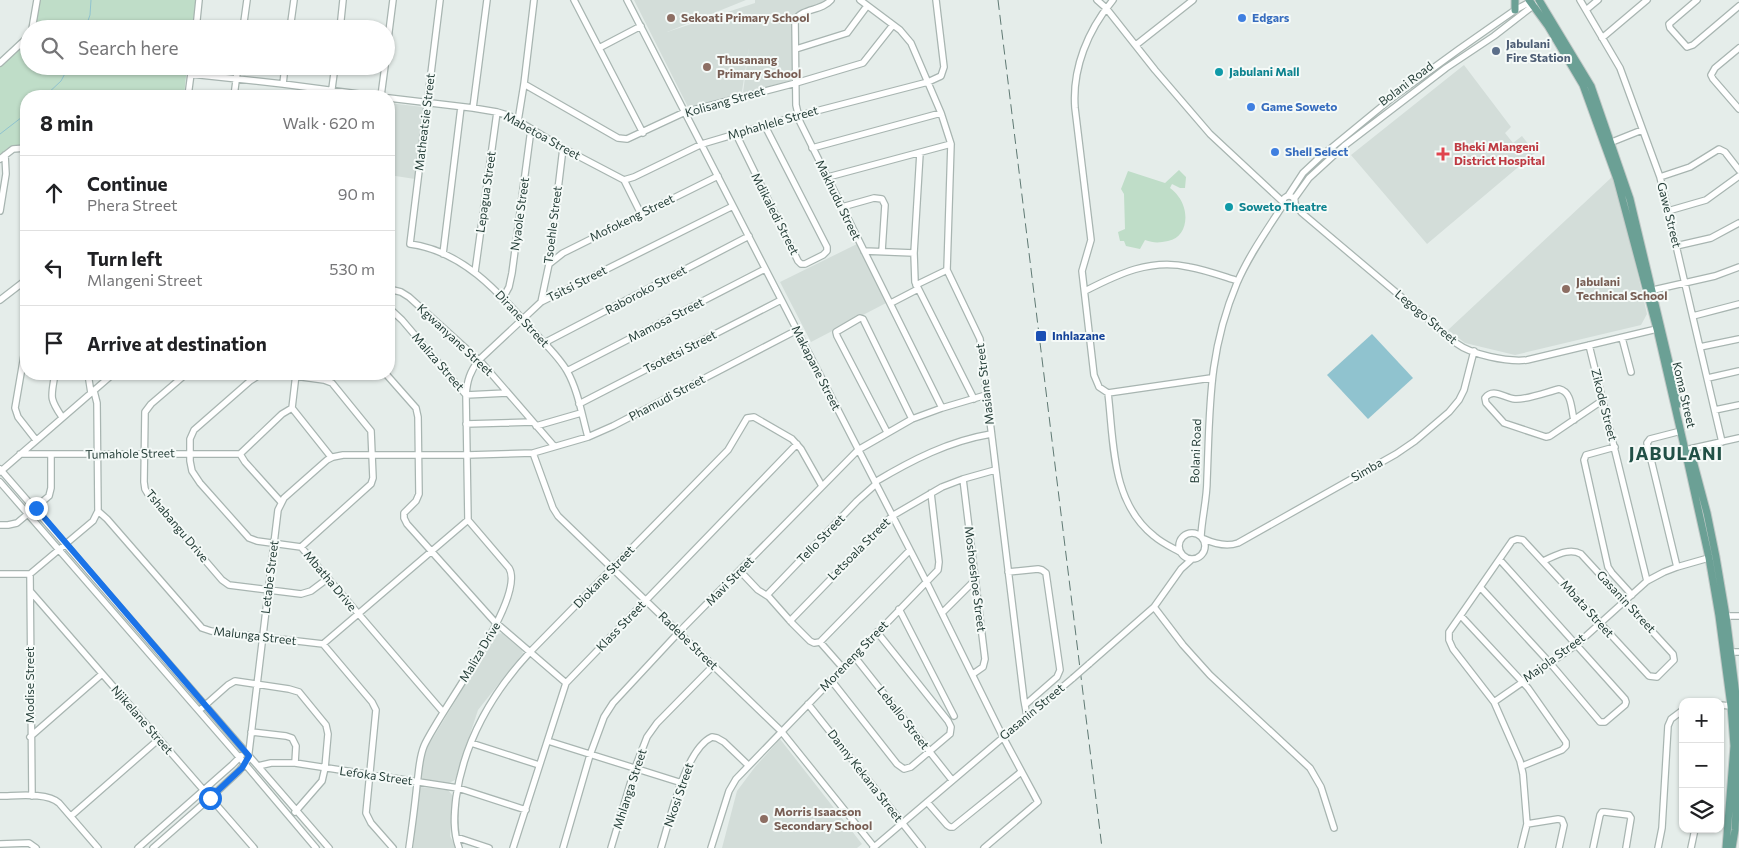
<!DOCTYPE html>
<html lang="en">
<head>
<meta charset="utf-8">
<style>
  :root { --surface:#fff; --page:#f2f2f2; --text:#202124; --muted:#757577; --line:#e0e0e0 }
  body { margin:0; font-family:Commissioner,sans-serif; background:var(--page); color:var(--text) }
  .controls { position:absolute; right:15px; bottom:15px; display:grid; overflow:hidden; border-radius:10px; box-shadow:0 1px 4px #0004 }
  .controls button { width:45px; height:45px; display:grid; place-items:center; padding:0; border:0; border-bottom:1px solid var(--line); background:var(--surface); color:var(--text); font:25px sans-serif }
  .stop { position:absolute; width:15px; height:15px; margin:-11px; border:4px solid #1a73e8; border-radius:50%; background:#fff }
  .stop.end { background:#1a73e8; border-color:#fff; box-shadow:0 1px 5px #0008 }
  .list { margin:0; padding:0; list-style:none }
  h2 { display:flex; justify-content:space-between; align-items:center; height:65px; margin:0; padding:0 20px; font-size:21px }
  h2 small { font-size:16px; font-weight:400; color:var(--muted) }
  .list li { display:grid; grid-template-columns:32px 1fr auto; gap:15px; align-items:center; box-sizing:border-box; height:75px; padding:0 20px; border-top:1px solid var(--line) }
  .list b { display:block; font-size:19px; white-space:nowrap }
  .list p { margin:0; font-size:16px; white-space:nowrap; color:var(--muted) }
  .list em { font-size:16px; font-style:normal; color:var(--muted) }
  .icon { flex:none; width:28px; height:28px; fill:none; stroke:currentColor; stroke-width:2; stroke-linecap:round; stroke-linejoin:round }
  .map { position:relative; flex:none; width:1739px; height:848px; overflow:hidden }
  .search { position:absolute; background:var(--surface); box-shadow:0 1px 4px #0004; left:20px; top:20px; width:375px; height:55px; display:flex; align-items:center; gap:12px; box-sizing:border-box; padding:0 18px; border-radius:28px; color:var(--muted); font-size:19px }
  .panel { position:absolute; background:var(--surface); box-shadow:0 1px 4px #0004; left:20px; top:90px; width:375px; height:290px; border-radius:20px }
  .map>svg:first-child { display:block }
  .built { fill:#d3ddd9 }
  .green { fill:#bfddc8 }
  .water { fill:#90c3cf }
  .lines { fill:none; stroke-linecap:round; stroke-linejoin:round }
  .stream { stroke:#90c3cf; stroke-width:1 }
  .minor-casing { stroke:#a8b5b1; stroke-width:8 }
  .major-casing { stroke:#c2c9c7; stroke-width:9 }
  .minor { stroke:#fff; stroke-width:5.5 }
  .major { stroke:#6ba095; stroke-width:7 }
  .rail { stroke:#5f7973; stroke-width:1; stroke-dasharray:10 5; stroke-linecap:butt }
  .minor-bridge-casing { stroke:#a8b5b1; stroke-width:8; stroke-linecap:butt }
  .minor-bridge { stroke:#fff; stroke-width:5.5 }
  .route { stroke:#1a73e8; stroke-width:6 }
  .education-dot { fill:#8d6e63; stroke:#f5faf8; stroke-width:2 }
  .shop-dot { fill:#3f7fe0; stroke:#f5faf8; stroke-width:2 }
  .service-dot { fill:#5c6f8a; stroke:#f5faf8; stroke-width:2 }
  .culture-dot { fill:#0f9aa8; stroke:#f5faf8; stroke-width:2 }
  .health-dot { fill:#e0444e; stroke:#f5faf8; stroke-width:2 }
  .transit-dot { fill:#1a4fb4; stroke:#f5faf8; stroke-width:2 }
  .labels { text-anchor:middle; stroke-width:4; stroke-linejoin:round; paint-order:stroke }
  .education-label { font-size:12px; font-weight:bold; fill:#785e54; stroke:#f5faf8; text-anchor:start }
  .shop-label { font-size:12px; font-weight:bold; fill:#366cbe; stroke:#f5faf8; text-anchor:start }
  .service-label { font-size:12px; font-weight:bold; fill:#4e5e75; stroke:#f5faf8; text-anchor:start }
  .culture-label { font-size:12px; font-weight:bold; fill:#0d838f; stroke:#f5faf8; text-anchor:start }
  .street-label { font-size:12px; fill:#253e38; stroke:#f5faf8 }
  .health-label { font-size:12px; font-weight:bold; fill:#be3a42; stroke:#f5faf8; text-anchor:start }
  .transit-label { font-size:12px; font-weight:bold; fill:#164399; stroke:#f5faf8; text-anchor:start }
  .district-label { font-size:18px; font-weight:bold; letter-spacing:1px; fill:#215046; stroke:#f5faf8 }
</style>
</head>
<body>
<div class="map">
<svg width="1739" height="848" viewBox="0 0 1739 848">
  <rect width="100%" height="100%" fill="#e5edea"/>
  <!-- built -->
  <path class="built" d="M634,0H746L667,32L755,3V0H829L799,16L794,80L743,93L749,47L741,97L690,111Z
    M1464,65L1511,127L1505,133L1513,143L1522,136L1535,153L1427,244L1351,155Z
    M389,103L423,107L415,179L389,175Z
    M1612,177L1619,194L1647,314L1641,325L1515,355L1465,343L1448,330Z
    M857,244L888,302L811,342L780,282Z
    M503,633L521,647L523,653L478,710L455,780L449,783L431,782L421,778L425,751L496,634Z
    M780,739L862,844L857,848H722L737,791L755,767Z
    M420,787L448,790L453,796L450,836L456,848H413Z"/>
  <!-- green -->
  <path class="green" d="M36,0H196L192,29H31Z
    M29,32V66H187L184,96H26V148L17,147L0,159V61L24,41Z
    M1179,170L1186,177L1185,188H1180L1172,184L1170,188C1173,190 1176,193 1178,196C1190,211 1188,237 1168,241C1159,243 1153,243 1145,240L1140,249L1126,246L1124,241H1120L1118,232L1125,229L1124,194L1121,189L1128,171L1165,183Z"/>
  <!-- water -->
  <path class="water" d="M1372,334L1413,378L1368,419L1327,375Z"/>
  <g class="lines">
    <!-- stream -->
    <path class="stream" d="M85,29L90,15L91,0
      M52,91C58,94 63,92 69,96
      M45,96L61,81L69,66
      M0,134L26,114"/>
    <defs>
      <path id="minor" d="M440,0L410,244C464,251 501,295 535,333C546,345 559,357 567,371C578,390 582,416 588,437
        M574,0L643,133
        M627,0L926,581L1003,737L1038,802L984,848
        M831,0C822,11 802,8 795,20L796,105L800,122L942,408
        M860,0L900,30L911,43L941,113L951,144L947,270L980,339L1024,700L1027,716
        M1097,0L1106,8L1155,70L1210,134L1283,202
        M1113,0C1088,30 1072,68 1075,108L1091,240L1082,271L1094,375L1099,387L1108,393L1211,378
        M1580,0L1620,68L1660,177L1722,442
        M1697,0L1669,24L1670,28L1687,47L1693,45L1739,6
        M1586,10L1598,0
        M32,29L37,0
        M196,29L199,0
        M243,29L247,0
        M290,29L294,0
        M340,29L343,0
        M1602,38L1647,0
        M1136,45L1193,0
        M599,48L641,26
        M1739,48L1715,68L1711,75L1713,79L1739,109
        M796,49L847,33L867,6
        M386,55L393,0
        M0,63L29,36
        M191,74L283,84L374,96
        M283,84L285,66
        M524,84L618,138L627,139L685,112L796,83L863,63L893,25
        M188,96L192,66
        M234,96L238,66
        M331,96L335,66
        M381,96L385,66
        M389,98L473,108L497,112L510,116L563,148L624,180L641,214
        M473,108L487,0
        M518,121L524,84L534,0
        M736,134L798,261L801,264H805L823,255L827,251V247L765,126
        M1607,144L1642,130
        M812,148L941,113
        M920,153L914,253L915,282L974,399
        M0,159L13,149L26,148
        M828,177L951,144
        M1660,177L1690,167L1719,149L1725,152L1739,170
        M624,180L634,177L702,144L797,116L928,82L941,76L944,67L936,0
        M1288,196L1303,173L1319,158L1392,98L1458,50L1515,10L1530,2
        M1283 202a6 6 0 1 1 12 0a6 6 0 1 1-12 0Z
        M1294,199L1309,178L1344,146L1446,68L1494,36L1534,5
        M1295,204L1302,213L1456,343C1472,355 1507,362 1527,360L1661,328
        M842,207L874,198L882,199L885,205L882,251
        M0,211L6,174L5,155
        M1668,211L1706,200L1739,176
        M1676,246L1711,238L1739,223
        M864,251L914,253
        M443,254L461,107
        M549,264L563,253L718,176
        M475,272L497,112
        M916,285L947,270
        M389,289L401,292L409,297L482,363L554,446
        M1085,291C1118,274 1151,258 1189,267C1206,270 1222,276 1238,281
        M1649,291L1715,276L1739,267
        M503,298L509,287L512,273L531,129
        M0,300L26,280
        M541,302L549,264L563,148
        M891,303L918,289
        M389,308L402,320L466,395
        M1693,316L1739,304
        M1622,338L1631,372
        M544,343L749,236
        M26,344L15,408L18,417L36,440
        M1589,345L1647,581
        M1700,347L1739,339
        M567,371L765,269
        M55,374C51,397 49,398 62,417
        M88,374L91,393
        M186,374L151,404L145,412L144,482L145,489L148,494L222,580L229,585L301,594L311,591L327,579
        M261,374L250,381L194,430L190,439V461L192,471L200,483L249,538L257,541L301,547L443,712
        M280,374L324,380L332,383L371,431L373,478L371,484L301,547
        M386,374L416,408L418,417L419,494L416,501L404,513V518L407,524L494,621L566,683
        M1708,378L1739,371
        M94,391L97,403L98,511L107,519L202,628L211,631L323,644L372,702L376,710L366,813L371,823L393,848
        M1108,393C1114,443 1111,502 1154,536C1162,543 1171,547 1180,552
        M466,395L507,393
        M579,404L781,300
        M292,408L331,457
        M292,408L296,374
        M1715,410L1739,405
        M1574,420C1571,408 1572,392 1559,389C1547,392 1526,400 1515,399C1504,398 1493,387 1485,398L1486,403L1504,423L1546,437L1550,436L1603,400
        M466,424L533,422
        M536,426L581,413
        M887,432L837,336L836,332L860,318L863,319L912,419
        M1615,447L1586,455L1584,460L1608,567L1612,573L1632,595
        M1685,450L1739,438
        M533,453L553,508L558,516L781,731L875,848
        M20,454H240
        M240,454L282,414L292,408
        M240,454L245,462L281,502
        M0,469L329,848
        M0,472L113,374
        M963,479L985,659L983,667L973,674
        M0,482L239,757L316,848
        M875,482C912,460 949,441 991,434
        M0,525H8L17,523L49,496L51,488V455
        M1179 546a13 13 0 1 1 26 0a13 13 0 1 1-26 0Z
        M1201,536C1202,517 1207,499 1207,480C1210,407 1208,352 1237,283C1249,255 1267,230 1283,205
        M1204,539C1215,544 1226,547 1238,543L1396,454L1415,441L1449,412L1459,400L1464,390L1474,351
        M1677,567L1647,443L1650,439L1681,431
        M740,571L758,590L769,597L792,623L810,641L814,643L820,642L842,667
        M1008,572L1038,569L1042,570L1046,573L1060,670L1057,677L1025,705
        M0,574H30L93,521L98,511
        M30,574L32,796
        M1481,588L1550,663L1600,722H1605L1625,705L1626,702L1625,699L1500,560
        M31,592L254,848
        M767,595L857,501L876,484
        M1154,607L1183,645L1210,675L1310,768L1321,787L1334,828
        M899,609L954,716
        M942,613L975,580
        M1461,616L1528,688L1566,742V746L1562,750L1522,766
        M1724,616H1739
        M790,621L892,516L942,487L963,479L995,470
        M820,642L910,550
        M323,644L468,520
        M1726,652H1739
        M854,656L952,780
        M1089,664L1154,607L1181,569L1191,560
        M831,680L897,764L904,769L911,767L950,734L951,727L948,721L877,632
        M1494,702L1576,645L1647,581L1664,572L1677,567L1712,557
        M808,704L922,848
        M1720,705L1731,706
        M202,708L228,685L235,681L289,689L299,692L326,725L328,734L325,768L322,781L295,812
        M251,732L286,736L292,738L296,746L295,763
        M30,737L102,674
        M548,741L682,783
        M471,743L539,765
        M258,766L271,763H295L458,788L526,810
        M0,796C16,796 47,792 59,803L98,848
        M927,802L947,825L950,827H953L1021,772
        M71,816L159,739
        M1527,824L1558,819L1562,820L1564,825L1559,848
        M456,837L489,848
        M0,844L29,843L36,848
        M138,848L232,765L241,756
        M153,848L210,798L239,771L248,760L278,510L284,498L327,460L333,457L343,455H467L533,453L588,437L613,426L797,330
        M409,848C412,827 415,805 417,784C419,771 419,758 424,746C438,713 527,598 509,568L468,520L466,395C467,381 470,371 479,360L541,302L733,206
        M459,848C453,832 454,815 456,798C464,742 492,693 530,652L728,450L747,418L754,417L792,439L801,449L822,486
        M513,848L566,683L797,444
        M563,848L590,755L604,717L613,703L679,632L858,450L912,419L942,408L986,395
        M611,848L635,768L647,737L657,723L714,665
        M661,848C670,820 685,749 712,737L717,738L724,742L748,765
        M711,848L729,791L736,779L938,570L939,562L931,493
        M873,848L1073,678
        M1521,848L1527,824L1523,774L1520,761L1494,702L1453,649L1449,640V632L1512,541L1517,539L1523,540L1649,676L1657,677L1674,660L1673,654L1581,554C1569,547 1555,556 1543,561
        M1593,848L1600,815L1602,812H1605L1629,815L1631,818L1626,848
        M1658,848L1662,828L1668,726L1671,719L1683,710
        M1691,848L1695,829"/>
      <path id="major" d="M1529,0L1548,26L1583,85L1617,179L1657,329L1685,450L1709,558L1719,616L1731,706L1734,746L1726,848
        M1539,0L1591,86L1630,199L1679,404
        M1515,10V0
        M1691,453L1707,513L1716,557L1726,616L1738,711V767L1735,830L1732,848"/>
    </defs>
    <!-- minor casing -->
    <use href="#minor" class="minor-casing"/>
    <!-- major casing -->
    <use href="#major" class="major-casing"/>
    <!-- minor -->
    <use href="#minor" class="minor"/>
    <!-- major -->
    <use href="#major" class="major"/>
    <!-- rail -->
    <path class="rail" d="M998,0L1102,848"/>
    <defs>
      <path id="minor-bridge" d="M1073,678L1089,664"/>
    </defs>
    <!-- minor-bridge casing -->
    <use href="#minor-bridge" class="minor-bridge-casing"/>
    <!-- minor-bridge -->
    <use href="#minor-bridge" class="minor-bridge"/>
  </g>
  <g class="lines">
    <!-- route -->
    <path class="route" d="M36,508L249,756L242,768L210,798"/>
  </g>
  <!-- markers -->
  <g class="education-dot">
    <circle cx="671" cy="18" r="5"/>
    <circle cx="707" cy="67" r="5"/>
    <circle cx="1566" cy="289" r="5"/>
    <circle cx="764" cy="819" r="5"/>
  </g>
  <g class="shop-dot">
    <circle cx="1242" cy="18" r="5"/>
    <circle cx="1251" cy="107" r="5"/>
    <circle cx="1275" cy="152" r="5"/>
  </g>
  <circle class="service-dot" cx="1496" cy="51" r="5"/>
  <g class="culture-dot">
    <circle cx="1219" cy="72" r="5"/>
    <circle cx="1229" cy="207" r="5"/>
  </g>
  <path class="health-dot" d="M1440.5 146.5h5v5h5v5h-5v5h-5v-5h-5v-5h5z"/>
  <rect class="transit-dot" x="1035" y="330" width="12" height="12" rx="2.5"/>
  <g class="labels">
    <!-- education labels -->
    <g class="education-label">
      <text x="681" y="22">Sekoati Primary School</text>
      <text x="717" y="64">Thusanang<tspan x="717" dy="14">Primary School</tspan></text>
      <text x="1576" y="286">Jabulani<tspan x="1576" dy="14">Technical School</tspan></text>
      <text x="774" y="816">Morris Isaacson<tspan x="774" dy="14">Secondary School</tspan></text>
    </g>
    <!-- shop labels -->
    <g class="shop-label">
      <text x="1252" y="22">Edgars</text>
      <text x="1261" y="111">Game Soweto</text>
      <text x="1285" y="156">Shell Select</text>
    </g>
    <!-- service labels -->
    <g class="service-label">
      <text x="1506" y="48">Jabulani<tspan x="1506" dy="14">Fire Station</tspan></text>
    </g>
    <!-- culture labels -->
    <g class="culture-label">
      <text x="1229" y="76">Jabulani Mall</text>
      <text x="1239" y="211">Soweto Theatre</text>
    </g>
    <!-- street labels -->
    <g class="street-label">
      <text transform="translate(1406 84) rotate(-37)" y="4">Bolani Road</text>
      <text transform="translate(725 102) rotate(-16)" y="4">Kolisang Street</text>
      <text transform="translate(425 122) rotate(-83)" y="4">Matheatsie Street</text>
      <text transform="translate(773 123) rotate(-16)" y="4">Mphahlele Street</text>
      <text transform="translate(542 136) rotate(29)" y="4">Mabetoa Street</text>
      <text transform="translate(486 192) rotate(-82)" y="4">Lepagua Street</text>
      <text transform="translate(838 200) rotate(64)" y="4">Makhudu Street</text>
      <text transform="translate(520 214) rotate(-82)" y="4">Nyaole Street</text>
      <text transform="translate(775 214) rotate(63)" y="4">Mdikaledi Street</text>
      <text transform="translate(1669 215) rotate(76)" y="4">Gawe Street</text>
      <text transform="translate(632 218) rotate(-26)" y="4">Mofokeng Street</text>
      <text transform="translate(553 225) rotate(-83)" y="4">Tsoehle Street</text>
      <text transform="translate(577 284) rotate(-27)" y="4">Tsitsi Street</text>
      <text transform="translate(646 290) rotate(-28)" y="4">Raboroko Street</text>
      <text transform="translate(1426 317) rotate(40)" y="4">Legogo Street</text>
      <text transform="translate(522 319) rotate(47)" y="4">Dirane Street</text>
      <text transform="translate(666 320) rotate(-27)" y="4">Mamosa Street</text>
      <text transform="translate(455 340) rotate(43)" y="4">Kgwanyane Street</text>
      <text transform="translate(680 352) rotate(-27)" y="4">Tsotetsi Street</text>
      <text transform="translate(438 362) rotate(49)" y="4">Maliza Street</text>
      <text transform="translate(816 368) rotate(63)" y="4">Makapane Street</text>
      <text transform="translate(985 384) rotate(-97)" y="4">Masiane Street</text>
      <text transform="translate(1684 395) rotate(77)" y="4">Koma Street</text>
      <text transform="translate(667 398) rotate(-28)" y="4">Phamudi Street</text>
      <text transform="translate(1604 405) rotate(76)" y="4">Zikode Street</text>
      <text transform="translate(1196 451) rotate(-88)" y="4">Bolani Road</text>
      <text transform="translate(130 454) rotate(-1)" y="4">Tumahole Street</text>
      <text transform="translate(1367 470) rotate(-30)" y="4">Simba</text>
      <text transform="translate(177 526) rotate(50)" y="4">Tshabangu Drive</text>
      <text transform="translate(821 539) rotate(-46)" y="4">Tello Street</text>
      <text transform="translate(859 549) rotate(-45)" y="4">Letsoala Street</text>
      <text transform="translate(270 577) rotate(-83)" y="4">Letabe Street</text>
      <text transform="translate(604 577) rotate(-46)" y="4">Diokane Street</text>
      <text transform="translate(975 579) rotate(83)" y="4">Moshoeshoe Street</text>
      <text transform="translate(330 581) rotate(50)" y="4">Mbatha Drive</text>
      <text transform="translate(730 581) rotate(-46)" y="4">Mavi Street</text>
      <text transform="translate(1626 602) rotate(47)" y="4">Gasanin Street</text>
      <text transform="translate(1587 609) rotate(48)" y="4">Mbata Street</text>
      <text transform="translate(621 626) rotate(-46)" y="4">Klass Street</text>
      <text transform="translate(255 636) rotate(7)" y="4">Malunga Street</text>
      <text transform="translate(688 641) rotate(44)" y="4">Radebe Street</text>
      <text transform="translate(480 652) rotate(-59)" y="4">Maliza Drive</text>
      <text transform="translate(854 656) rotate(-46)" y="4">Moreneng Street</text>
      <text transform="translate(1554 658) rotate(-36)" y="4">Majola Street</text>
      <text transform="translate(30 685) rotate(-90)" y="4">Modise Street</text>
      <text transform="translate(1032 712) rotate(-40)" y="4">Gasanin Street</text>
      <text transform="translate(903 718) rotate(52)" y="4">Leballo Street</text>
      <text transform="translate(142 720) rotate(49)" y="4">Njikelane Street</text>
      <text transform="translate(376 776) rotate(8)" y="4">Lefoka Street</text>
      <text transform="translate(865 776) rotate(52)" y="4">Danny Kekana Street</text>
      <text transform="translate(630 789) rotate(-72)" y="4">Mhlanga Street</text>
      <text transform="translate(679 795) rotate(-71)" y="4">Nkosi Street</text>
    </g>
    <!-- health labels -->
    <g class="health-label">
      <text x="1454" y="151">Bheki Mlangeni<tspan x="1454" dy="14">District Hospital</tspan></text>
    </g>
    <!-- transit labels -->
    <g class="transit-label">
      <text x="1052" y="340">Inhlazane</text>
    </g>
    <!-- district labels -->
    <g class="district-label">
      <text x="1676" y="460">JABULANI</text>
    </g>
  </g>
</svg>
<div class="controls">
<button>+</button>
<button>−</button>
<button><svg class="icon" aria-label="layers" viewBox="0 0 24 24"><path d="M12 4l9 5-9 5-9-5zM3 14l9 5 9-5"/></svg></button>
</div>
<div class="stop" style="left:210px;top:798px"></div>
<div class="stop end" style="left:36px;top:508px"></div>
<div class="search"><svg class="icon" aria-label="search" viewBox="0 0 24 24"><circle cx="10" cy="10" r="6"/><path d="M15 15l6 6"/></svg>Search here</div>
<section class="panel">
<h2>8 min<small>Walk · 620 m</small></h2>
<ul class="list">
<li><svg class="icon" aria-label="ahead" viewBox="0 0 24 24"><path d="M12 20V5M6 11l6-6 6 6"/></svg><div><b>Continue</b><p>Phera Street</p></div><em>90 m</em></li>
<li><svg class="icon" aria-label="left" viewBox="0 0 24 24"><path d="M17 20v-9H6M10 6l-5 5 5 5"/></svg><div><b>Turn left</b><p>Mlangeni Street</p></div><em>530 m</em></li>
<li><svg class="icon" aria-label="arrive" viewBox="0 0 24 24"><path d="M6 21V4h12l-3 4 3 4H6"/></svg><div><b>Arrive at destination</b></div></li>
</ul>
</section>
</div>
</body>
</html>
